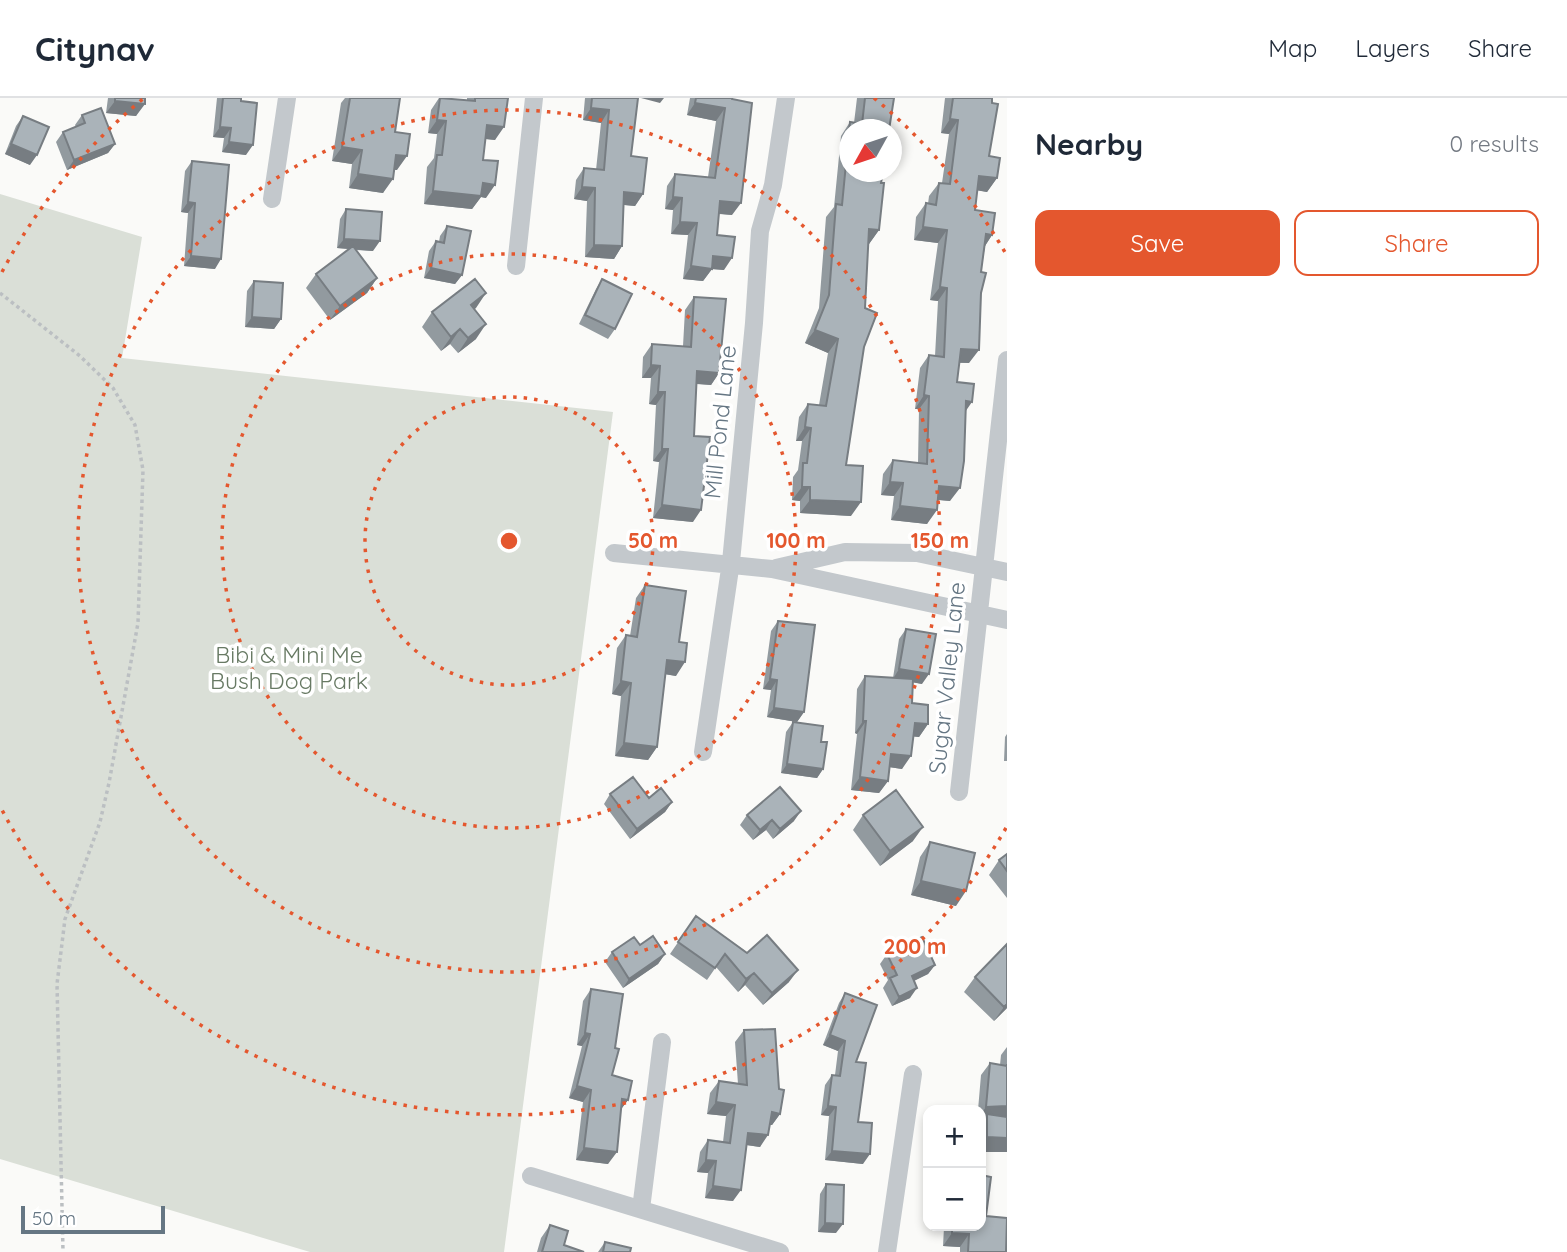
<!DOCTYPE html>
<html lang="en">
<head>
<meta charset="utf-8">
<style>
  :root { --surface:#fff; --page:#f2f2f3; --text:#1f2937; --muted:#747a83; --line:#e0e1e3; --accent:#e4572e }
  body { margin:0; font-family:Quicksand,sans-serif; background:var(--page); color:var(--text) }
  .controls { position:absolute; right:21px; bottom:21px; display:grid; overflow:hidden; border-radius:14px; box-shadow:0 4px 10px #0003 }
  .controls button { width:63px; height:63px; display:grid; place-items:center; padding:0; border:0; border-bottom:2px solid var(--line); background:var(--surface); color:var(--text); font:35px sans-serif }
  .compass { position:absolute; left:839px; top:21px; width:63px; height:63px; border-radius:50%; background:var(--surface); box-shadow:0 4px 10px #0003; rotate:230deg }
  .scale { position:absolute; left:21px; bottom:18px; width:144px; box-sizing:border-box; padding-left:7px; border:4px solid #657683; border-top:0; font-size:19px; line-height:24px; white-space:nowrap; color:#657683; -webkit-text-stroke:5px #fff; paint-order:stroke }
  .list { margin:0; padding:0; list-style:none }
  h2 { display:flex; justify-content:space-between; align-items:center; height:91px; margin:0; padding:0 28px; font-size:30px }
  h2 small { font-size:23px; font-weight:400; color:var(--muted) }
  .actions { display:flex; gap:14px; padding:21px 28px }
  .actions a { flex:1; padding:16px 0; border:2px solid var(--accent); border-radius:14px; text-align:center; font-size:24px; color:var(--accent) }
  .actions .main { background:var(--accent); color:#fff }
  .map { position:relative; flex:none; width:1007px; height:1154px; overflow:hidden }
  header { display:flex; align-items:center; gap:42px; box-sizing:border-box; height:98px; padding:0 35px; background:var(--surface); border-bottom:2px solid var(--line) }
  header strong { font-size:33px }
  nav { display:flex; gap:38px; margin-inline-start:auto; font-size:24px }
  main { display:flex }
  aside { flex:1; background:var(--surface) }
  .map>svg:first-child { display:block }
  .green { fill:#dadfd7 }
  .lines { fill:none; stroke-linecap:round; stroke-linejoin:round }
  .path { stroke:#bbbfc2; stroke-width:3.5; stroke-dasharray:3.5 3.5; stroke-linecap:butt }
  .minor { stroke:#c3c8cc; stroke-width:18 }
  .wall { fill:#929a9f }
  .shaded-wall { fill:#777d82 }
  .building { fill:#aab3b9; stroke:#777d82; stroke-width:2 }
  .ring { fill:none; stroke:#e4572e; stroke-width:3.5; stroke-dasharray:3.5 7 }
  .labels { text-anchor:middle; stroke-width:7; stroke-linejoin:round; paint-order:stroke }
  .street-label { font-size:23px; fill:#657683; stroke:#fff }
  .park-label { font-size:23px; fill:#687a64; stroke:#fff }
  .centre { fill:#e4572e; stroke:#fff; stroke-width:3.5 }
  .ring-label { font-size:21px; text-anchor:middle; font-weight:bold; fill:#e4572e; stroke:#fff; stroke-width:7; stroke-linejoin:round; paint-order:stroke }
</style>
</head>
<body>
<header>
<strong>Citynav</strong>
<nav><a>Map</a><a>Layers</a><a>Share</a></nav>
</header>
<main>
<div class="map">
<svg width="1007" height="1154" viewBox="0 0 1007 1154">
  <rect width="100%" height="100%" fill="#fafaf8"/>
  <!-- green -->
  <path class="green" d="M0,96L142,139L122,260L613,314L504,1154H310L0,1061Z"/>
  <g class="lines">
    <!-- path -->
    <path class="path" d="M0,195L80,258L113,290L135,327L143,372L138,525L109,685L100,724L65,821L57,886L63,1154"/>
    <!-- minor -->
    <path class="minor" d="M272,101L287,0
      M516,168L534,0
      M614,455L772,471L1007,522
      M776,470L845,454L917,455L1007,474
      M703,654L731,464L754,225L760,133L773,87L786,0
      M959,694L1007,262
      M531,1078L780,1154
      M641,1111L662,944
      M887,1154L913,976"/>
  </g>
  <!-- wall -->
  <path class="wall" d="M108,0H145L136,18L106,15Z
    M217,0H241L246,57L222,54L224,40L213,39Z
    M345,0H400L395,34L397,72H394L383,95L349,90L352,66L332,63L341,5Z
    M439,0L467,2V0H508L495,42L485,41L483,62L486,100L481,99L472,111L424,106L427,69L434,60L437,36L428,35L431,12Z
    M585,0H638L631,58L643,96L635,108L624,107L622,148L614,161L585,159L587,103L574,101L576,82L584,70L596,72L601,25L583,22Z
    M690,0H732V117L719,116L717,137L724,172L712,171L703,183L683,181L688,137L671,136L673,112L665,111L667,88L675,76L708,79L716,23L687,17Z
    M857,0H894L881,85L879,132L869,146L868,145L864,249L846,367L851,418L800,415V403L792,402L793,379L798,372L802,343H796L799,319L808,306L819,307L828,255L805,245L819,210L826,119L834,109L841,38L850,24L854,25Z
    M945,0H992L989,58L997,80L987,94L977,92L975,112L992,137L985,148L981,174V195L969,265H959L957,284L966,312L950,403L938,402L927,426L891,422L894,398L881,397L883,376L893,362L918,365L919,311H915L920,270L929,257L935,258L938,203L930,202L938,145L914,142L916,119L926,105L928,106L929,98L939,85H942L949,36L941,35Z
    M82,17L115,46L108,55L67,72L56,44L63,34L76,29L75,27Z
    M23,18L30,67L5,56L16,28Z
    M192,63L215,171L184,168L188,115L181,114L185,73Z
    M346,111L373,153L356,152L377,180L367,195L330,222L306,190L316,176L349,151L337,150L340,121Z
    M447,128L462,177L455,186L424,180L429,153L436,143L439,144L440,138Z
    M602,181L615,231L608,241L579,226L596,191Z
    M254,183L281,221L274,231L245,229L247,193Z
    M694,199L719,275L711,287L696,286L694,338L693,424L653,420L659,364L653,363L656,307L649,306L651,280H642L643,259L652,246L683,248L685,212Z
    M476,210L474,211L476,241L458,255L450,246L441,253L422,229L432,214Z
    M645,487L679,544L676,578L665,576L657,649L648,662L615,658L621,598L612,596L617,550L626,537L630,538L636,500Z
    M778,523L804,614L797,624L767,619L771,592L763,591L771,533Z
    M906,531L922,586L913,584L912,605L928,626L919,639L913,638L902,671L889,669L888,683L879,695L851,692L857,636L855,635L857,591L865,578L893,580L899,541Z
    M793,624L821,644L823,671L817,680L781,675L786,634Z
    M1007,636V663H1004L1005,639Z
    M610,696L649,700L672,704L665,714L630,741L604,706Z
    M747,717L794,723L773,741L766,732L753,742L740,727Z
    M863,717L913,743L880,768L853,732Z
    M930,744L956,808L911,797L920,759Z
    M1007,756V800L989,777L999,762Z
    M696,818L789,884L763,907L745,887L738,894L716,869L707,882L670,856Z
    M1007,846V910L994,923L964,894L975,879Z
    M640,847L665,856L658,866L623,890L605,864L612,854Z
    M887,856L935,867L928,876L914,883L910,900L892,908L883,890L888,882L880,866Z
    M591,891L612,977L628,1002L621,1011L608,1066L576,1062L583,1004L569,1000L582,948L577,947L583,903Z
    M845,895L856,964L858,1024L863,1066L825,1062L829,1018L821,1017L825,987L832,977H835L838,953L823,947L839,905Z
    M744,932L780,1016L772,1027H770L760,1049L746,1047L733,1103L705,1100L708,1075L697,1074L700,1054L708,1042L723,1044L726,1018L707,1016L710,995L719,983L738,986L735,944Z
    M1007,949V1054H981V1026L984,1021H981V1012H978L981,977L990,965L1000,967L1001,957Z
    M826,1086L836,1135L818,1134L820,1096Z
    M986,1118L1006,1154H960V1149L943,1148L944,1129L945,1128H981Z
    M550,1127L564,1147L584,1154H537L541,1140Z
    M605,1144L630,1154H598Z"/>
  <!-- shaded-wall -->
  <path class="shaded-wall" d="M641,0H664L660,5Z
    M115,3L145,6L136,18L106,15Z
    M695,5L725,10L716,23L687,17Z
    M591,10L609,12L601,25L583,22Z
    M950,21L958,22L949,36L941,35Z
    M437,22L446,23L437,36L428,35Z
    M487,27L504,29L495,42L478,40Z
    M220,29L231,30L224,40L213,39Z
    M229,44L253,47L246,57L222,54Z
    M11,46L37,57L30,67L5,56Z
    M115,46L108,55L67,72L74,62Z
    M342,49L362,52L352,66L332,63Z
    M396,57L407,58L397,72L387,71Z
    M358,76L393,81L383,95L349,90Z
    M979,78L997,80L987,94L969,91Z
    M483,85L495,87L486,100L481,99L472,111L424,106L433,93Z
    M582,89L595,90L587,103L574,101Z
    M624,94L643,96L635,108L615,106Z
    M673,99L682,100L673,112L665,111Z
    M720,103L741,105L732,117L712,115Z
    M188,104L195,105L188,115L181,114Z
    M680,124L697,125L688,137L671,136Z
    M923,129L947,132L938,145L914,142Z
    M869,131L879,132L869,146L859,144Z
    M986,136L992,137L983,151Z
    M344,141L380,143L373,153L337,150Z
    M594,147L622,148L614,161L585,159Z
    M191,158L221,161L215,171L184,168Z
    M713,158L732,160L724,172L712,171L703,183L683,181L691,168Z
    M431,170L462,177L455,186L424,180Z
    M377,180L367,195L330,222L340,208Z
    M940,189L947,190L938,203L930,202Z
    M486,195L476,210L461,221L471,207Z
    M252,219L281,221L274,231L245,229Z
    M486,226L476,241L458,255L468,240Z
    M460,231L450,246L441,253L451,239Z
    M815,232L838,241L828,255L805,245Z
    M961,251L979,252L969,265L951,264Z
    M651,267L660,268L651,280H642Z
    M697,273L719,275L711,287L688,285Z
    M658,294H665L656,307L649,306Z
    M924,297L929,298L919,311H915Z
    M966,303L972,304L963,317Z
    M805,329L811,330L802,343H796Z
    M662,351H668L659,364L653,363Z
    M890,384L903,385L894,398L881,397Z
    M939,388L960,390L950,403L930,401Z
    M802,389H810L800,403L792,402Z
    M810,402L861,404L851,418L800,415Z
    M662,407L701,412L693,424L653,420Z
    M900,408L937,412L927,426L891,422Z
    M667,562L685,564L676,578L658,575Z
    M899,571L929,576L922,586L893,581Z
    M770,581L777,582L771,592L763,591Z
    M621,583L631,585L621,598L612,596Z
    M774,610L804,614L797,624L767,619Z
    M863,623H866L857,636L855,635Z
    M915,625L928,626L919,639L906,638Z
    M624,645L657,649L648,662L615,658Z
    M891,656L911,658L902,671L882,668Z
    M787,666L823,671L817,680L781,675Z
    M860,679L888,683L879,695L851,692Z
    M672,704L665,714L630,741L637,731Z
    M801,713L794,723L773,741L780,731Z
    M772,722L766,732L753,742L760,732Z
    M923,729L913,743L880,768L890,753Z
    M921,783L966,793L956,808L911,797Z
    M665,856L658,866L623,890L629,881Z
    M935,867L928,876L905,887L912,878Z
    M798,872L789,884L763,907L772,895Z
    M754,875L745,887L738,894L746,881Z
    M917,890L910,900L892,908L899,899Z
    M1007,906V910L994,923L1004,909Z
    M585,935L590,936L582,948L577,947Z
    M830,937L845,943L838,953L823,947Z
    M577,988L591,992L583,1004L569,1000Z
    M622,1001L628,1002L619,1014Z
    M716,1004L735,1007L726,1018L707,1016Z
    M828,1008L836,1009L829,1018L821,1017Z
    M1007,1008V1020L987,1016L984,1021H981V1016L986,1009Z
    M772,1014L780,1016L772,1027L763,1026Z
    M748,1035L768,1037L760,1049L740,1046Z
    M987,1039L1007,1040V1054H981V1048Z
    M584,1050L617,1054L608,1066L576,1062Z
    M832,1053L870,1056L863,1066L825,1062Z
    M706,1062L716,1063L708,1075L697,1074Z
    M713,1088L741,1092L733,1103L705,1100Z
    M825,1125L843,1126L836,1135L818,1134Z
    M952,1135L969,1136L960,1149L943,1148Z"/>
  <!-- building -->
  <path class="building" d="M115,0H145V6L115,3Z
    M223,0H241V3L257,5L253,47L229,44L231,30L220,29Z
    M350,0H400L395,34L410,36L407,58L396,57L393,81L358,76L362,52L342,49Z
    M440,0L475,3V0H508L504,29L487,27L483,62L498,63L495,87L483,85L481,98L433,93L437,57H442L446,23L437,22Z
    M592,0H638L631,58L647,60L643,96L624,94L622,148L594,147L595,90L582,89L584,70L604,72L609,12L591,10Z
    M696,0H732V1L752,5L741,105L720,103L717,137L735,139L732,160L713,158L712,171L691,168L697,125L680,124L682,100L673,99L675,76L715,80L725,10L695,5Z
    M865,0H894L889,32H850V74H883L881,85H884L879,132L869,131L865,210L877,215L864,249L846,367L863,368L861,404L810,402V389H802L803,365H807L811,330L805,329L808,306L826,308L838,241L815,232L829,197L836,106L842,107L850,24L862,26Z
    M953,0H992V5L998,6L989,58L1000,60L997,80L979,78L975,112L995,115L992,137L986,136L981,174L986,175L981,195L979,252L961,251L957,284L974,286L972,304L966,303L964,363L960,390L939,388L937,412L900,408L903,385L890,384L893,362L927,366L929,298L924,297L929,257L944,259L947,190L940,189L947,132L923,129L926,105L936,107L939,85L950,86L958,22L950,21Z
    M101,10L115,46L74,62L63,34L85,25L82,17Z
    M23,18L49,29L37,57L11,46Z
    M192,63L229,67L221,161L191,158L195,105L188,104Z
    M346,111L382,114L380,143L344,141Z
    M447,128L471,133L462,177L431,170L436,143L444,145Z
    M353,148L377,180L340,208L316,176Z
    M475,181L486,195L471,207L486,226L468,240L460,231L451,239L432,214Z
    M602,181L632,196L615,231L585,217Z
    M254,183L283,185L281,221L252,219Z
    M694,199L726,201L719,275L697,273L694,338L710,339L701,412L662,407L668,351H662L665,294H658L660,268L651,267L652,246L691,249Z
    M645,487L686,493L679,544L687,545L685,564L667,562L657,649L624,645L631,585L621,583L626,537L637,539Z
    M778,523L815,527L804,614L774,610L777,582L770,581Z
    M906,531L936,536L929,576L899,571Z
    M865,578L913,581L912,605L928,607V626L915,625L911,658L891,656L888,683L860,679L866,623H863Z
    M793,624L823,628L821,644H827L823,671L787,666Z
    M633,679L649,700L661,690L672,704L637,731L610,696Z
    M780,689L801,713L780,731L772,722L760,732L747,717Z
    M896,692L923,729L890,753L863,717Z
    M930,744L975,755L966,793L921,783Z
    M1007,756V773L999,762Z
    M696,818L747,855L767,837L798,872L772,895L754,875L746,881L725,856L715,870L678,844Z
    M653,838L665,856L629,881L612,854L634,839L640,847Z
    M922,839L935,867L912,878L917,890L899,899L890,880L897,877L887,856Z
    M1007,846V906L1004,909L975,879Z
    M591,891L623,896L615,950L619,951L612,977L632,983L628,1002L622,1001L617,1054L584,1050L591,992L577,988L590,936L585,935Z
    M845,895L877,907L856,964L866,965L858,1024L872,1025L870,1056L832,1053L836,1009L828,1008L832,977L840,978L845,943L830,937Z
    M775,931L779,991L784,992L780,1016L772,1014L768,1037L748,1035L741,1092L713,1088L716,1063L706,1062L708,1042L730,1045L735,1007L716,1004L719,983L747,987L744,932Z
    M990,965L1007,968V966V1008L986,1009Z
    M987,1016L1007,1019V1040L987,1039Z
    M981,1077L991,1079L986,1118L1007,1120L1006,1154H968L969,1136L952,1135V1128H981Z
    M826,1086L844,1087L843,1126L825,1125Z
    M550,1127L568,1133L564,1147L584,1154H542Z
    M605,1144L631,1150L630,1154H603Z"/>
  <!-- distance rings -->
  <g class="ring">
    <circle cx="509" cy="443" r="144"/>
    <circle cx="509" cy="443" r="287"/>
    <circle cx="509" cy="443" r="431"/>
    <path d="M1006 730A574 574 0 0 1 2 712M2 174A574 574 0 0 1 144 0M874 0A574 574 0 0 1 1006 156"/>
  </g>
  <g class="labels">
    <!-- street labels -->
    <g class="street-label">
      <text transform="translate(720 324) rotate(-84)" y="8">Mill Pond Lane</text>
      <text transform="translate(947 580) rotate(-84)" y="8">Sugar Valley Lane</text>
    </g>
    <!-- park labels -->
    <g class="park-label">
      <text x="289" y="565">Bibi &amp; Mini Me<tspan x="289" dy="26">Bush Dog Park</tspan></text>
    </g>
  </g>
  <circle cx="509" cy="443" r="10" class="centre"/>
  <g class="ring-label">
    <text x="653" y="450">50 m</text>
    <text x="796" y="450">100 m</text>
    <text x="940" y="450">150 m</text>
    <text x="915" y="856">200 m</text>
  </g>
</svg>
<div class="controls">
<button>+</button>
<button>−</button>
</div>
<svg class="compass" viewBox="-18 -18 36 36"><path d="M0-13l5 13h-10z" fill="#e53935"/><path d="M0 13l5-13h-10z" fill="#747a83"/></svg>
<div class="scale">50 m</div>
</div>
<aside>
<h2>Nearby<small>0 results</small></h2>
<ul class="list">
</ul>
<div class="actions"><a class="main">Save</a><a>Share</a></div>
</aside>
</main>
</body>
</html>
